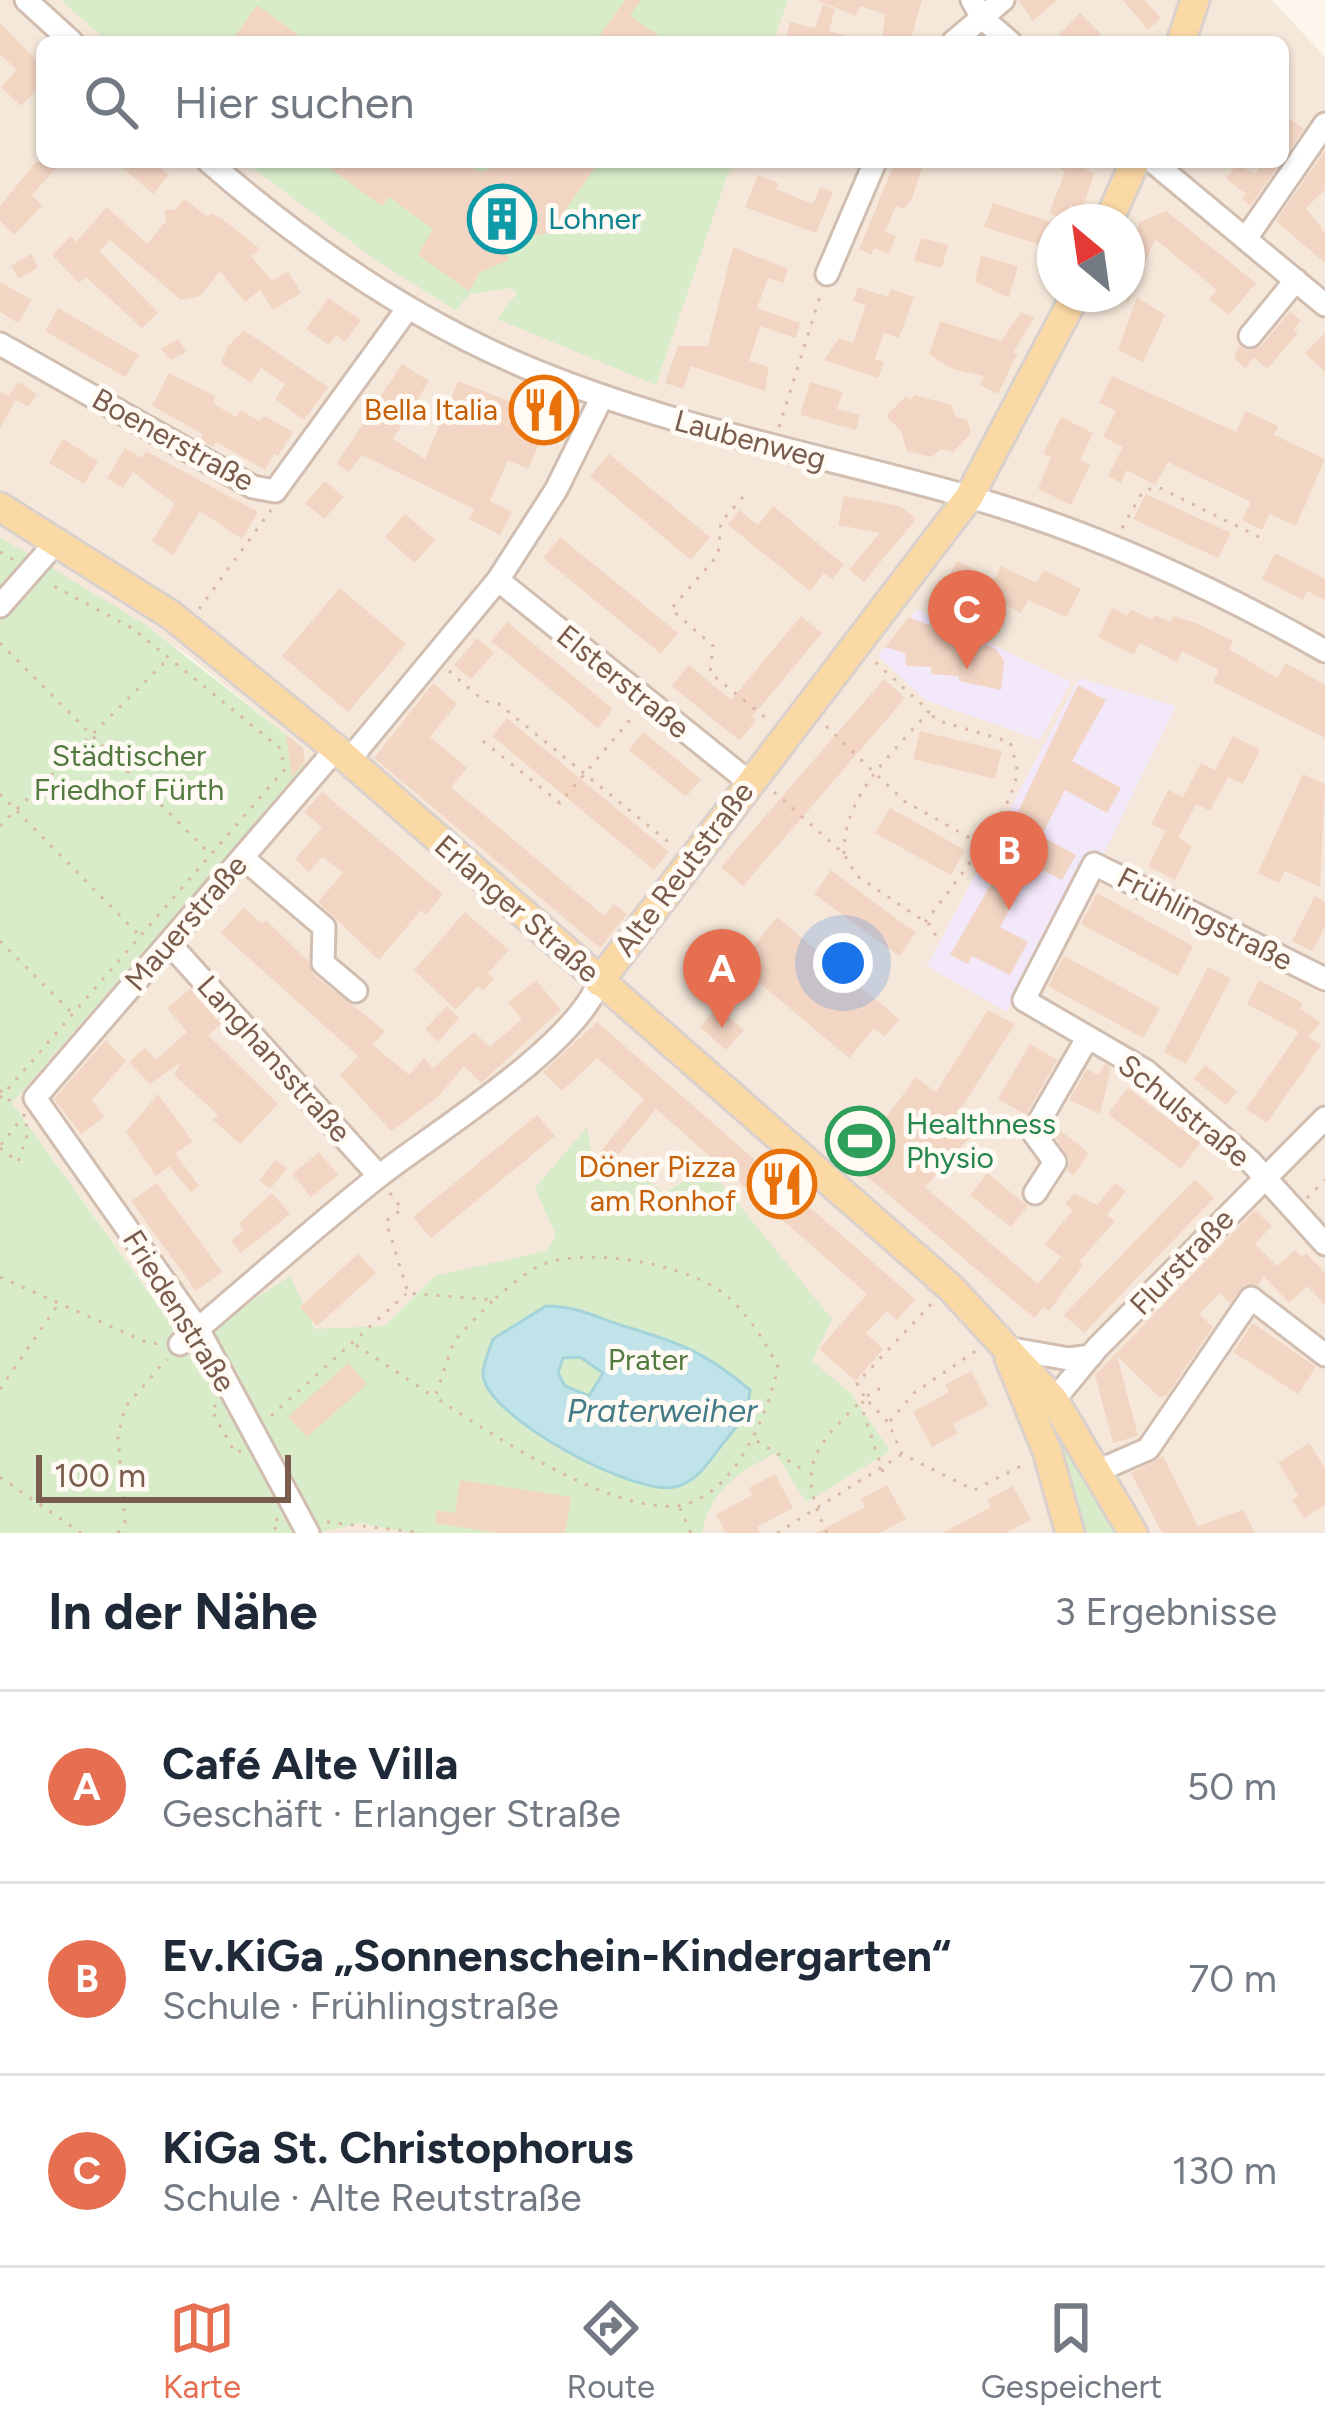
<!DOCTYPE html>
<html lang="de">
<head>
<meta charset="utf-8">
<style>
  :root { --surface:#fff; --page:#f2f2f3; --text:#1f2937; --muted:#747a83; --line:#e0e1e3; --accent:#e76f51 }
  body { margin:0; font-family:Figtree,sans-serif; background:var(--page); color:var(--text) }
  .compass { position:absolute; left:1037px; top:204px; width:108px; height:108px; border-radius:50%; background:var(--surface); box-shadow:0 3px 9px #0004; rotate:331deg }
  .scale { position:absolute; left:36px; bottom:30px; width:255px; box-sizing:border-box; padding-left:12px; border:6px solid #7a5c4d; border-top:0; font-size:33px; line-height:42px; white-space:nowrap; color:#7a5c4d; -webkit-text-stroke:9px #fffaf3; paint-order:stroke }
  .you { position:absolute; left:843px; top:963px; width:42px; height:42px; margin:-30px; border:9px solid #fff; border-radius:50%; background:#1a73e8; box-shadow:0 0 0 18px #1a73e833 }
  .badge { display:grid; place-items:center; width:78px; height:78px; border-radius:50%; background:var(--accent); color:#fff; font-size:39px; font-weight:700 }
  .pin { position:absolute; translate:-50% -99px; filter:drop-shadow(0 3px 6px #0008) }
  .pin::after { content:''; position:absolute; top:63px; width:42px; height:36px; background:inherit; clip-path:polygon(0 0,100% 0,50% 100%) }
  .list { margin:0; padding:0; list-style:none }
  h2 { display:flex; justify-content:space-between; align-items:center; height:156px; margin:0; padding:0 48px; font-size:51px }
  h2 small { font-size:39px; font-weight:400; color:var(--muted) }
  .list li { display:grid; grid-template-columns:78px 1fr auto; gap:36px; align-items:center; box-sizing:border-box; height:192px; padding:0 48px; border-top:3px solid var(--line) }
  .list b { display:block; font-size:45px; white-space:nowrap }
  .list p { margin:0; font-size:39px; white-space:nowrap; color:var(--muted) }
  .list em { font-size:39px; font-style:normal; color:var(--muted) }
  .icon { flex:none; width:66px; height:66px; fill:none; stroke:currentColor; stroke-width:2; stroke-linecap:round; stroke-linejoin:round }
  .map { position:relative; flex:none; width:1325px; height:1533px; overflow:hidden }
  .search { position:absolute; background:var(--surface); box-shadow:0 3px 9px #0004; left:36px; right:36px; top:36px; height:132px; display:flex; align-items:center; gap:30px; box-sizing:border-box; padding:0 42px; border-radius:18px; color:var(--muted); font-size:45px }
  .sheet { height:732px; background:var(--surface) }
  nav { display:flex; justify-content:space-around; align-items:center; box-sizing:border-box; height:168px; border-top:3px solid var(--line); background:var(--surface); font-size:33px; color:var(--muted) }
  nav a { display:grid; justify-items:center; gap:6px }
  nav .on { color:var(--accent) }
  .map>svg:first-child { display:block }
  .residential { fill:#f5e8da; fill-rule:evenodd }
  .education { fill:#f3e8fa }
  .green { fill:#d8ecc9 }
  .water { fill:#bfe3e8; stroke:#a5d3da; stroke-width:3; fill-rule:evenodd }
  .building { fill:#f3d5c3 }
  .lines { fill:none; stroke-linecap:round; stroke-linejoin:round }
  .minor-casing { stroke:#d1beb0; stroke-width:27 }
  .major-casing { stroke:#dad1cd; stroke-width:33 }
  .path { stroke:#d9b8a5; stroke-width:3; stroke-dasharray:3 9; stroke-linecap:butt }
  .minor { stroke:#fff; stroke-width:21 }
  .major { stroke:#fbd9a5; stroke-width:27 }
  .labels { text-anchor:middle; stroke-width:10; stroke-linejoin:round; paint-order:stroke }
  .culture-label { font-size:30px; fill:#0d838f; stroke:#fffaf3; text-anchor:start }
  .food-label { font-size:30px; fill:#c56008; stroke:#fffaf3; text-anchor:end }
  .street-label { font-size:30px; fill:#7a5c4d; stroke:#fffaf3 }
  .park-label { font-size:30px; fill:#537a41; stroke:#fffaf3 }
  .leisure-label { font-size:30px; fill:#27864d; stroke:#fffaf3; text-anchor:start }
  .water-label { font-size:33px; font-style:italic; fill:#437c86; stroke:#fffaf3 }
</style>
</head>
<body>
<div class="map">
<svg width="1325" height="1533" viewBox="0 0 1325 1533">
  <rect width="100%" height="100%" fill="#fdf6ec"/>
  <!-- residential -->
  <path class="residential" d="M0,0H1272L1325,57V1533H287L189,1347L12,1103L305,767L303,749L188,655L0,537ZM42,42H1283V162H42ZM1055,222H1127V294H1055ZM551,1251L831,1488L775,1453L660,1515L435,1277Z"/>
  <!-- education -->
  <path class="education" d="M917,609L1071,682L1040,740L925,700L878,656Z
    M1079,678L1176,706L1101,859L1090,854L1007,1012L927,966Z"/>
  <!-- green -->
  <path class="green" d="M61,0H788L773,42H108Z
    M245,162H732L656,385L497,319L517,293L511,288L469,294L456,311L373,258Z
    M0,537L143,623L303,748L305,766L12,1103L186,1344L290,1276L315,1329L385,1326L435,1276L546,1251L556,1236L535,1188L587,1127L591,1153L618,1172L626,1163L664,1193L709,1168L832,1319L812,1361L851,1393L890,1451L806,1502L775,1453C736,1475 712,1487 702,1533H411L361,1523L319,1533H0Z
    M1040,1399L1125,1533H1084Z"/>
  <!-- water -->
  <path class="water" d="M546,1306C578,1306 597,1318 627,1327C680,1343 707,1353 750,1390C748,1416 737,1426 721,1446C708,1463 696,1483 674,1487C635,1496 487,1418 483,1375C482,1365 490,1349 493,1339ZM580,1357L603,1373L589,1396L565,1386L558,1373L563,1358Z"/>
  <!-- building -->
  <path class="building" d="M625,0H641L630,16L668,42H595Z
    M816,0H922L910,42H882L885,14L860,6L856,16Z
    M1018,0H1057L1033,21Z
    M1123,0H1144L1161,18L1148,30Z
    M257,5L308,42H231Z
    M823,5L835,9L829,31L851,37L850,42H785L790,22L815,28Z
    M1080,13L1101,34L1093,42H1052Z
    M0,23L42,66V84L21,106L1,87L17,70L0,54Z
    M1283,114L1304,129L1283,158Z
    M1325,150V190L1306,208L1325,233V263L1276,221Z
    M36,162H62L32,195L42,206L14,235L0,221V206Z
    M116,162H153L169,175L153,194Z
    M321,162H466L480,172L509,162H599L549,233L501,242L509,260L480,272L469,291L418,255L433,229L389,197L382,206Z
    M895,162H924L912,199L903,209L896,206L885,232L896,236L889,254L874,248L871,255L859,249Z
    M1054,162H1075L1094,174L1082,210L1070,205L1064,219L1049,213L1065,172Z
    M1263,162H1281L1250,206L1242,199L1246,194L1226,179L1237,164L1255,174Z
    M758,175L778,183L776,189L813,204L820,187L833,192L816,233L745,207Z
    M185,199L207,217L211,213L225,221L260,249L251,256L272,281L288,271L301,293L273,310L260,290L245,302L220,271L200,296L181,300L110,240L99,251L158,313L142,328L86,277L79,283L52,255L71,236L76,242L107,207L147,244L166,221L165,210H175Z
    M993,203L1055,223V250L984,227Z
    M1166,211L1256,283L1229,315L1209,299L1217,290L1155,239L1127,305V253L1140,222Z
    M921,238L948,245L942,268L914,261Z
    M733,247L788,269L783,283L768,278L757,308L800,323L796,338L760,326L749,361L769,367L765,391L691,366L683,389L665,383L678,346H708Z
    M31,254L38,267L19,279L11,266Z
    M981,256L1018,266L1009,298L975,281Z
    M0,282L32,300L18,323L0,312Z
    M858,287L888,297L891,289L914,297L899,338L884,333L875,359L884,362L878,378L824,360L839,338L853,343L866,305L853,301Z
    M1137,297L1165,315L1143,362L1118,350Z
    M328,298L361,320L345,342L336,335L329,345L306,329Z
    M58,308L139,355L125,377L45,331Z
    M1290,311L1301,321L1293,330L1298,333L1267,369L1254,358L1245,368L1234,358L1239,346L1249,351L1261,346Z
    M1021,312L1034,318L1013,352L1017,354L998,394L980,385L984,376L952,369L929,354L940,321L1001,341Z
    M244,330L328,387L304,420L275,399L285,384L261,368L251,383L221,363L228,346Z
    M1325,333V372L1305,353Z
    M178,339L186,352L171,360L161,349Z
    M402,364L429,381L393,439L425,459L458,381L532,410L535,402L554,410L528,469L508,460L490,501L512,512L500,535L469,519L474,509L362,455L348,472L337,463Z
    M169,373L215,396L214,404L236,417L240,410L259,421L264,416L293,432L278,456L274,454L265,470L216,442L213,447L200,440L203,434L152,406Z
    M1112,376L1236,432L1246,411L1278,426L1274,435L1325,459L1296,526L1270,514L1262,530L1242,520L1251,502L1168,462L1155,485L1127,470L1121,483L1108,476L1123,447L1103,437L1116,411L1099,403Z
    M18,382L37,394L28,407L9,396Z
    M810,382L843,392L837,409L860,415L856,430L800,415Z
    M0,391L16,400L0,428Z
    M915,395L951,405L956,417L968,420L971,433L953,452L941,449L932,457L907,451L901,431L886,416L906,396L910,400Z
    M1061,417L1093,433L1080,460L1090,465L1071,505L1038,489L1051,457L1043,454Z
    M63,439L98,461L84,484L49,463Z
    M125,448L142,458L146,451L258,512L242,539L200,511L173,555L152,541L175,504L133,472L123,488L107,478Z
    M609,454L710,537L691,560L590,476Z
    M325,481L344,497L324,519L305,503Z
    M1146,494L1231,533L1218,558L1133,519Z
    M844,496L900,506L916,519L864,582L849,570L880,533L838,525Z
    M773,506L844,565L832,579L824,573L810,591L728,525L739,510L758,525Z
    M405,514L435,540L415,563L385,537Z
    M560,537L678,633L661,654L543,558Z
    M1275,553L1325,579V600L1307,591L1303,600L1262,579Z
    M957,561L995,579L1001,566L1036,583L1044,570L1081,589L1066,617L1028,600L1021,613L987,595L979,608L942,589Z
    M340,588L406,644L348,712L282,656Z
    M1112,608L1127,616L1131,609L1152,620L1155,615L1170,622L1173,616L1196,623L1233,641L1229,649L1277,678L1286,663L1325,685V738L1213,682L1219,670L1182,651L1177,662L1140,643L1134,655L1098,637Z
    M801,616L822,633L752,717L756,720L740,741L672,686L689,665L731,700Z
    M909,617L928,625L932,619L996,649L1004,660L1001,690L959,681V676L931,674V667L906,666L905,653L885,647Z
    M507,622L613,709L598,728L491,641Z
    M477,638L494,653L471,679L454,665Z
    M884,679L905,698L743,886L721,867Z
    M433,683L457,704L430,737L467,768L451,787L604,916L614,904L627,914L600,948L374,758Z
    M1078,685L1106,700L1072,761L1121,788L1107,813L1065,790L1041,836L1076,855L1062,880L1033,865L1000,927L1028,942L1010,975L972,956L968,964L950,955L1029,818L1018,812Z
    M507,718L669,852L654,870L492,736Z
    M920,731L1002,751L995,779L913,759Z
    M643,732L701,779L686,797L629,750Z
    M286,735L303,748L305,762L292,777Z
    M1233,736L1260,750L1243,784L1228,777L1210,811L1196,804L1178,838L1192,846L1175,880L1148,866L1166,831L1151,824L1168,790L1183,797L1201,763L1215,770Z
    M1303,774L1325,784L1320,887L1285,871L1279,883L1258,873Z
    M322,792L443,894L426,915L421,910L379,960L318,902L343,873L322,857L309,872L295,859L322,827L304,812Z
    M890,808L965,850L951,875L875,833Z
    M831,870L916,933L899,956L814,894Z
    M1097,893L1193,946L1178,976L1081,924Z
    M1315,896L1325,902V927L1312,951L1292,941Z
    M244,907L262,924L266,920L308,961L313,974L385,1031L373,1045L409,1075L424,1058L433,1068L474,1032L490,1047L522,1019L508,1003L536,980L561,1010L481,1083L464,1066L438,1097L391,1131L340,1075L358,1056L221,933Z
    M465,912L509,950L488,973L494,979L483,991L478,986L456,1010L414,970Z
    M777,917L899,1019L884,1037L874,1028L849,1058L738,965Z
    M1064,956L1160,1008L1143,1038L1048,986Z
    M1208,967L1231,978L1186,1064L1164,1052Z
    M1259,980L1303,1003L1300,1009L1320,1022L1309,1037L1321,1045L1267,1123L1246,1109L1299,1032L1247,1004Z
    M190,989L221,1024L208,1035L278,1104L240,1144L213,1120L218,1115L174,1075L181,1062L150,1084L129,1062L145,1048L156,1060L187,1032L167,1008Z
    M447,1006L459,1018L438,1042L425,1029Z
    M717,1007L744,1030L726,1050L700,1027Z
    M988,1010L1015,1024L960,1110L981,1125L925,1187L1038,1284L1061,1257L1045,1244L1073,1210L1065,1204L1074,1193L1097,1205L1115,1183L1126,1191L1107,1215L1115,1221L1079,1262L1083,1265L1049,1311L1044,1307L1034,1318L832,1147L867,1106L884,1120L916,1077L936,1092Z
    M597,1022L915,1299L897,1320L887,1311L866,1333L883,1349L856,1381L819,1349L867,1294L656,1109L607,1168L595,1158L644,1099L597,1058L562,1091L543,1072Z
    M106,1040L126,1061L92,1100L104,1117L81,1134L54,1099Z
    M1030,1044L1057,1060L1026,1115L998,1099Z
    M1105,1064L1111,1068L1100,1114L1069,1100L1087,1069L1098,1075Z
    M1205,1065L1237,1091L1226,1105L1194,1079Z
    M1128,1088L1200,1143L1181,1169L1108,1114Z
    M158,1094L193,1142L175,1153L199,1186L191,1192L169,1166L156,1176L126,1132Z
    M537,1115L555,1136L431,1238L413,1217Z
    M1054,1126L1089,1153L1074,1175L1067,1171L1070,1160L1051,1131Z
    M319,1152L338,1175L311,1197L292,1174Z
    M276,1160L287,1169L270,1189L259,1180Z
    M987,1173L1028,1206L1011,1227L970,1195Z
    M1195,1179L1214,1198L1084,1333L1064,1315Z
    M157,1183L222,1272L196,1291L131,1201Z
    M272,1193L290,1214L241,1253L231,1241L244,1230L238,1224Z
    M1255,1210L1272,1226L1255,1244L1277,1266L1295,1250L1302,1257L1306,1253L1325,1273V1305L1307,1286L1289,1303L1264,1276L1258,1285H1244L1230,1303L1220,1293L1199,1314L1213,1327L1167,1395L1159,1397L1117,1356L1138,1436L1113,1443L1095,1375Z
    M358,1254L376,1273L317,1326L300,1307Z
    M1253,1323L1316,1367L1298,1394L1233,1352Z
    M348,1363L367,1384L307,1437L288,1417Z
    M971,1371L989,1405L953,1424L958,1433L932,1447L913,1412L949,1392L945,1385Z
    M1309,1443L1325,1468V1505L1304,1518L1292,1500L1299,1496L1278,1463Z
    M1163,1456L1198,1526L1243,1510L1255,1533H1162L1131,1473Z
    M775,1474L793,1508L757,1527L760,1533H726L716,1515L752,1495L749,1488Z
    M460,1480L571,1497L565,1533H497L435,1523L437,1510L455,1513Z
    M887,1485L906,1519L880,1533H816L865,1507L861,1499Z
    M1013,1486L1031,1520L1006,1533H942L991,1507L987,1500Z"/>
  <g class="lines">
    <defs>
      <path id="minor" d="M26,0L72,42
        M972,0L982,18L1010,42
        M953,42L1003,0
        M209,162C302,243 407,316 521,365C664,426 817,454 966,496C1094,532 1211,586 1325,651
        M1153,162L1325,305
        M1247,237L1325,124
        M827,274L875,162
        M1250,336L1296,280
        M0,344L253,487L275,491L408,308
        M498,580L749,782
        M0,606L58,540
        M349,760L498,580L556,490L602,397
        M243,858L324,927L323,963L356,991
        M169,943L379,1176
        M1325,979L1094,864L1024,1000L1146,1071L1250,1161L1325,1244
        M1035,1193L1055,1162L1033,1132L1088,1037
        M180,1344C246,1289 311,1230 379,1176C437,1131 574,1047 599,982
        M1006,1348L1069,1359L1091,1356
        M1054,1400L1097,1348L1325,1118
        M1100,1470L1148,1449L1251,1298L1325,1355
        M308,1533L198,1329L35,1098L336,749"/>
      <path id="major" d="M1181,42L1195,0
        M1108,222L1135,162
        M0,507L171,615L336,749L951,1288L1054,1400L1133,1533
        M599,982L969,497L1076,294
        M1009,1358L1047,1451L1070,1533"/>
    </defs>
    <!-- minor casing -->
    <use href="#minor" class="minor-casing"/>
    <!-- major casing -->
    <use href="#major" class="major-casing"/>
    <!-- path -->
    <path class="path" d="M779,427L821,293
      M743,497L721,522L718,555L671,609L713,646L710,673L771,722
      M1122,528L1143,491L1158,487L1259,537
      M0,552L14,560
      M199,609L271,510
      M0,643L209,853
      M449,671L484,701L499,704L672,845
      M826,726L904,801L979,843
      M483,741L560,803L634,715
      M774,792L844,854L857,876L930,925L937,938
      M0,794L139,935
      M0,826L169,658
      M844,854C843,795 892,754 929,711L872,659
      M925,922C948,893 1018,804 1017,770C1016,761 1012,750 1010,742L936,720L929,711
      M0,941L71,1012
      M0,1090L16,1107
      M0,1098L284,770L281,749L132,628L48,583
      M1,1145L25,1114
      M0,1148L18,1162L28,1133L25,1119
      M390,1193L402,1209L386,1221L408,1293L493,1300C507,1289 523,1274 539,1266C584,1245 693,1264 729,1298C750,1317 765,1342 778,1367C768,1414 733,1501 675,1506C606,1511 491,1434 435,1397L454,1341L493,1300
      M1307,1198L1325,1180
      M0,1277L148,1343L160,1344
      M356,1345L433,1396
      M0,1389L57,1306
      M864,1396L857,1383L935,1300
      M867,1396L881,1388
      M216,1405L211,1409L235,1453L241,1451
      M271,1416L406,1294
      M890,1421L914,1393L980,1348
      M757,1441L805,1471
      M883,1472L861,1405L865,1398L888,1422L902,1454L974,1490L1025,1464
      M0,1477L81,1533
      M680,1508L691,1533
      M278,1519L272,1523L278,1533
      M327,1522L423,1533
      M118,1533L125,1523L118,1437L125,1407L167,1359
      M777,1533L901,1455
      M827,1533C796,1468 812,1449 860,1402"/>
    <!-- minor -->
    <use href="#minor" class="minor"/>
    <!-- major -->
    <use href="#major" class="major"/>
  </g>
  <!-- icons -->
  <defs>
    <symbol id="building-ring" viewBox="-11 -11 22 22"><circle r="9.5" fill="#fffaf3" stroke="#0f9aa8" stroke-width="1.5"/><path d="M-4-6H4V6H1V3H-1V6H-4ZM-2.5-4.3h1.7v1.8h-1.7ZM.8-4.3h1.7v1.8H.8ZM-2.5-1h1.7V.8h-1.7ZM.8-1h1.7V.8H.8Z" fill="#0f9aa8"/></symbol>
    <symbol id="restaurant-ring" viewBox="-11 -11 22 22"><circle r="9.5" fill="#fffaf3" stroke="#e8710a" stroke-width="1.5"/><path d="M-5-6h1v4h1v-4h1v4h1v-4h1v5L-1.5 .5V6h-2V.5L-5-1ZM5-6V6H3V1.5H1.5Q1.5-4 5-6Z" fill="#e8710a"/></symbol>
    <symbol id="stadium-ring" viewBox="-11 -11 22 22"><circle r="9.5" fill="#fffaf3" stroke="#2e9e5b" stroke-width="1.5"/><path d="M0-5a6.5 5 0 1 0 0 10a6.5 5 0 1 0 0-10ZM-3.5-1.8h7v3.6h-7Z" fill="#2e9e5b"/></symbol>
  </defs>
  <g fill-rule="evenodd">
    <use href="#building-ring" x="464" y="181" width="76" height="76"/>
    <use href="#restaurant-ring" x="506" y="372" width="76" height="76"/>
    <use href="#stadium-ring" x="822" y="1103" width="76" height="76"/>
    <use href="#restaurant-ring" x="744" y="1146" width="76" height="76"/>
  </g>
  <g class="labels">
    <!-- culture labels -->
    <g class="culture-label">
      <text x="548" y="229">Lohner</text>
    </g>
    <!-- food labels -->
    <g class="food-label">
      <text x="498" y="420">Bella Italia</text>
      <text x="736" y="1177">Döner Pizza<tspan x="736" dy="34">am Ronhof</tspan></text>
    </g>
    <!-- street labels -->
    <g class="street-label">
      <text transform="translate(173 440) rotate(29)" y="10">Boenerstraße</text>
      <text transform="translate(750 440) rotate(15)" y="10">Laubenweg</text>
      <text transform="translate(623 682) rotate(39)" y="10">Elsterstraße</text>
      <text transform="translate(684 869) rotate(-53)" y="10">Alte Reutstraße</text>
      <text transform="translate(517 909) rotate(41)" y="10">Erlanger Straße</text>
      <text transform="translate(1205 919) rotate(27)" y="10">Frühlingstraße</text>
      <text transform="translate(186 923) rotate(-49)" y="10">Mauerstraße</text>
      <text transform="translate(274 1059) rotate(48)" y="10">Langhansstraße</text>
      <text transform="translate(1184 1111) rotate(39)" y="10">Schulstraße</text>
      <text transform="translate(1182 1262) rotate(-46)" y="10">Flurstraße</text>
      <text transform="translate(179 1311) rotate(58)" y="10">Friedenstraße</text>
    </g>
    <!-- park labels -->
    <g class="park-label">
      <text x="129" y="766">Städtischer<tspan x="129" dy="34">Friedhof Fürth</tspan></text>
      <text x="648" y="1370">Prater</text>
    </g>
    <!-- leisure labels -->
    <g class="leisure-label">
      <text x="906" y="1134">Healthness<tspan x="906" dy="34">Physio</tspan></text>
    </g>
    <!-- water labels -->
    <g class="water-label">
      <text x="662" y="1422">Praterweiher</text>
    </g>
  </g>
</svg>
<svg class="compass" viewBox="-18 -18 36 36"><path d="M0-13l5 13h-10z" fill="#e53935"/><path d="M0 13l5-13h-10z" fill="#747a83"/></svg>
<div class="scale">100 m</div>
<div class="you"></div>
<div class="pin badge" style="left:722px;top:1028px">A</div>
<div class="pin badge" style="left:1009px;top:910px">B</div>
<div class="pin badge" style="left:967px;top:669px">C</div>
<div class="search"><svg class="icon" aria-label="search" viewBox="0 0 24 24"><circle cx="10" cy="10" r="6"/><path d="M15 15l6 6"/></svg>Hier suchen</div>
</div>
<section class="sheet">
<h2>In der Nähe<small>3 Ergebnisse</small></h2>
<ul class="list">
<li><span class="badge">A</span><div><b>Café Alte Villa</b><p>Geschäft · Erlanger Straße</p></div><em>50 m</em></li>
<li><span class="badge">B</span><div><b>Ev.KiGa „Sonnenschein-Kindergarten“</b><p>Schule · Frühlingstraße</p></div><em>70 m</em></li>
<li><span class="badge">C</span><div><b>KiGa St. Christophorus</b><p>Schule · Alte Reutstraße</p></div><em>130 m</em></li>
</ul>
</section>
<nav>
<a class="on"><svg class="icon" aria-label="map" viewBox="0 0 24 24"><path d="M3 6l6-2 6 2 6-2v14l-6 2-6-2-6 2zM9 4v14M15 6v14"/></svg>Karte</a>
<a><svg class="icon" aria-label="directions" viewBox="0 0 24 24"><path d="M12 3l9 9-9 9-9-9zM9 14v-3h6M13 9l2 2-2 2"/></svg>Route</a>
<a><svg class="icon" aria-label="saved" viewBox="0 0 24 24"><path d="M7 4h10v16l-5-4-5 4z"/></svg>Gespeichert</a>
</nav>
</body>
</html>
